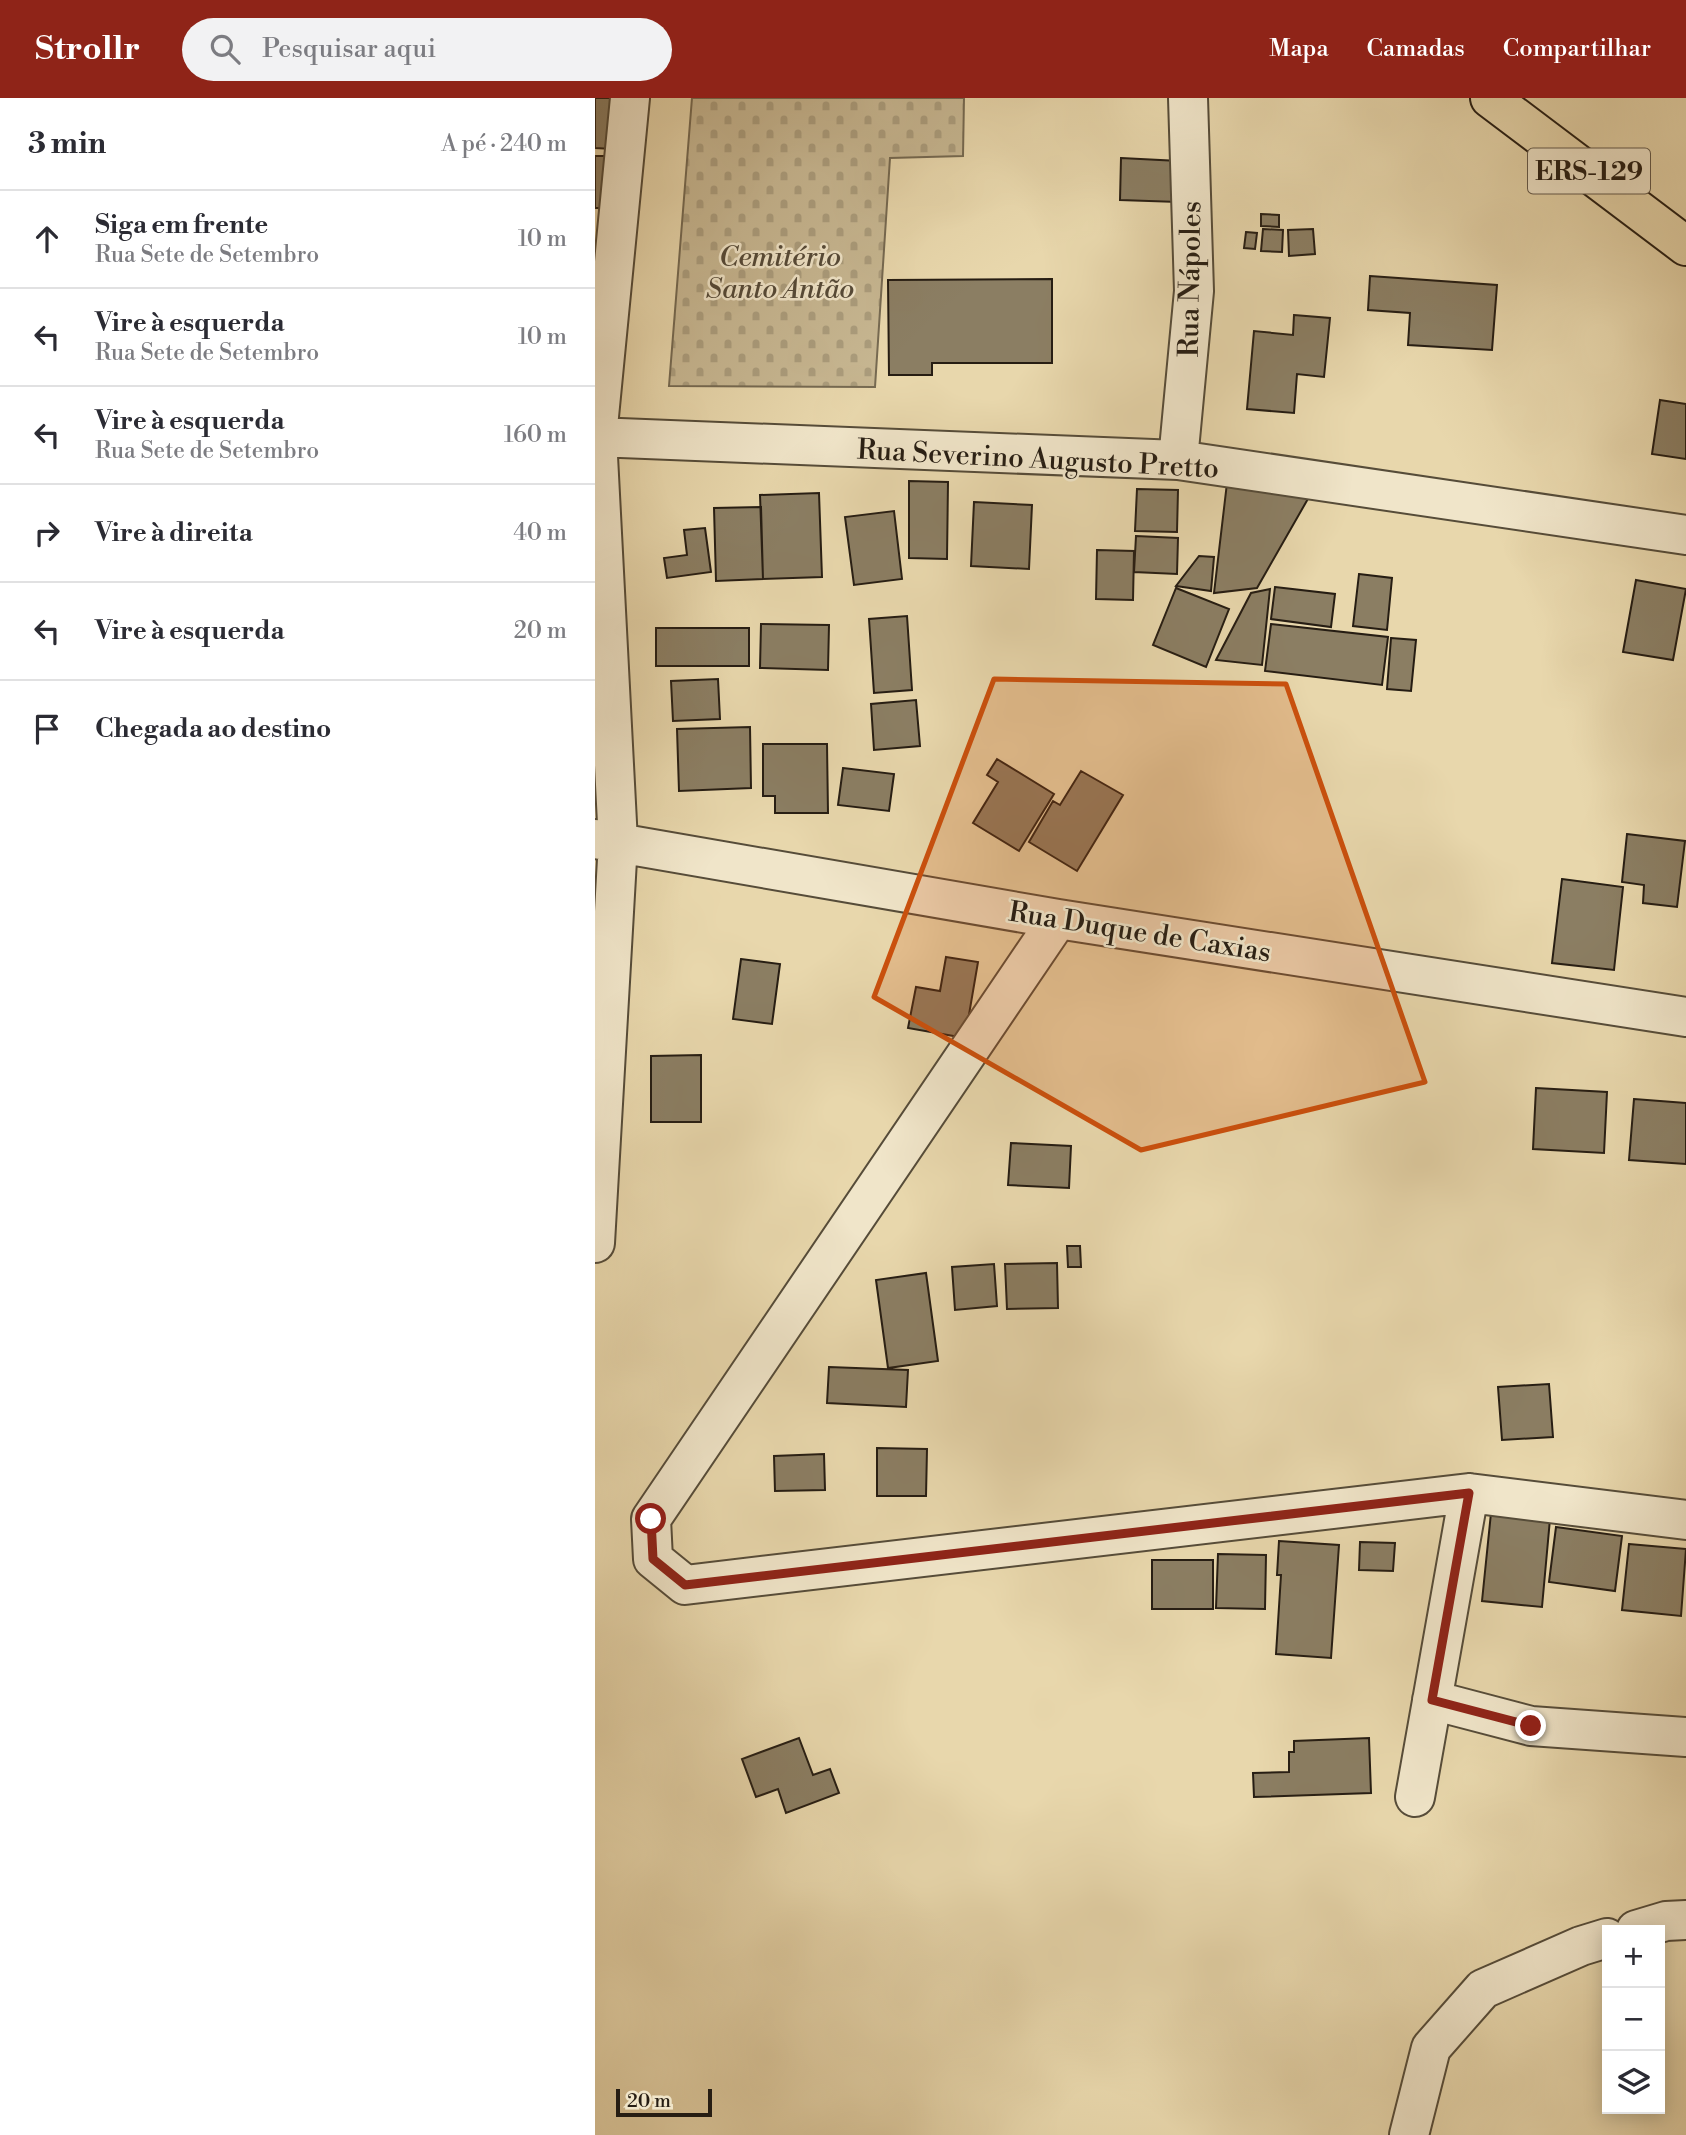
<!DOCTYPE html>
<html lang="pt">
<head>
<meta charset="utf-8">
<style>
  :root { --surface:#fff; --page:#f2f2f3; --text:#2b2b33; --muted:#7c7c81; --line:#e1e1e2; --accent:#8f2418 }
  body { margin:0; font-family:"Libre Bodoni",serif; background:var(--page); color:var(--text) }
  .controls { position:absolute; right:21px; bottom:21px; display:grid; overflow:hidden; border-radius:0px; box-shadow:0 4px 18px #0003 }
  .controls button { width:63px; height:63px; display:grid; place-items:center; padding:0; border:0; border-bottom:2px solid var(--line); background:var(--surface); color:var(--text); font:35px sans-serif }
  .scale { position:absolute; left:21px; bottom:18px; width:96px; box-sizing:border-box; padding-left:7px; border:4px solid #261d13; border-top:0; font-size:19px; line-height:24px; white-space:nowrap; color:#261d13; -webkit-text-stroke:5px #f0e5c9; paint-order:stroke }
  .stop { position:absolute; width:21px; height:21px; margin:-16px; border:5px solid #8f2418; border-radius:50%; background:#fff }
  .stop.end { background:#8f2418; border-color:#fff; box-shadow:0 2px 7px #0008 }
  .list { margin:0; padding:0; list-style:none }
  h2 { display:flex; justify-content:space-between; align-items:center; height:91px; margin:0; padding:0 28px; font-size:30px }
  h2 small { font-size:23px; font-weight:400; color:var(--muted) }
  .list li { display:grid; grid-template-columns:46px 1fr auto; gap:21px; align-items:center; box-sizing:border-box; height:98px; padding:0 28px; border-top:2px solid var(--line) }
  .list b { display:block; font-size:26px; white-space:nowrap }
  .list p { margin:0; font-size:23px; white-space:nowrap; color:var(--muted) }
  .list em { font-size:23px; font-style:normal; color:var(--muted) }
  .icon { flex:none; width:38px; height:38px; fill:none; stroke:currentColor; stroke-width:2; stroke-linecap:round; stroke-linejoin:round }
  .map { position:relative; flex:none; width:1091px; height:2037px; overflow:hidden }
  header { display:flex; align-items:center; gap:42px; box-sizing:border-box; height:98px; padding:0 35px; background:var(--accent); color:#fff }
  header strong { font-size:33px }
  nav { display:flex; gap:38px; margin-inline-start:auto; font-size:24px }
  .search { width:490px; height:63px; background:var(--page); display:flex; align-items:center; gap:18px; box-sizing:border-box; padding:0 24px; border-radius:38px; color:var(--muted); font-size:26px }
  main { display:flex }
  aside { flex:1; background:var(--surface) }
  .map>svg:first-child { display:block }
  .cemetery { fill:url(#cemetery-stones); stroke:#766a52; stroke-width:2 }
  .building { fill:#8b7e63; stroke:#261d13; stroke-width:2 }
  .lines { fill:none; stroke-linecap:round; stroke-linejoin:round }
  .minor-casing { stroke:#564c39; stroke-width:42 }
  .major-casing { stroke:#261d13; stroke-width:42 }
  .minor { stroke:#f0e5c9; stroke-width:38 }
  .major { stroke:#e8d7ac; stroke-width:38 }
  .route { stroke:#8f2418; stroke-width:9 }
  .marked { fill:#cb500d; fill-opacity:0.2; stroke:#cb500d; stroke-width:5; stroke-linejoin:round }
  .labels { text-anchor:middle; stroke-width:5; stroke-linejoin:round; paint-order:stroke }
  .shield { fill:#f0e5c9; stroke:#63594a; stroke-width:2 }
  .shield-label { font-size:26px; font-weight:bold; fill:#261d13 }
  .park-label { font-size:28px; font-style:italic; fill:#564b39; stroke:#f0e5c9 }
  .street-label { font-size:28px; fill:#261d13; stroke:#f0e5c9 }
</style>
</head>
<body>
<header>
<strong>Strollr</strong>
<div class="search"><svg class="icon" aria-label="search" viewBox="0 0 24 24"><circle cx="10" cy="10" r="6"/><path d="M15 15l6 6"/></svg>Pesquisar aqui</div>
<nav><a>Mapa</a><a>Camadas</a><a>Compartilhar</a></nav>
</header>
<main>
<aside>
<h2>3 min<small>A pé · 240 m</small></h2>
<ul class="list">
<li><svg class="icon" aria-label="ahead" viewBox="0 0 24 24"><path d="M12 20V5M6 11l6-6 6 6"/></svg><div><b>Siga em frente</b><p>Rua Sete de Setembro</p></div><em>10 m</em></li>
<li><svg class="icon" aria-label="left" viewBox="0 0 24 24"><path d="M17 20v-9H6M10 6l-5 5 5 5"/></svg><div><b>Vire à esquerda</b><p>Rua Sete de Setembro</p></div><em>10 m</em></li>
<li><svg class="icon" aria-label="left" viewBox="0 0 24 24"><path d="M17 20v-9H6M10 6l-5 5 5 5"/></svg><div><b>Vire à esquerda</b><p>Rua Sete de Setembro</p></div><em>160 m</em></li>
<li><svg class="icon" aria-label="right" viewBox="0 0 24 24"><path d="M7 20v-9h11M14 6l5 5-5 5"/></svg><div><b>Vire à direita</b></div><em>40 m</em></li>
<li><svg class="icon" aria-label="left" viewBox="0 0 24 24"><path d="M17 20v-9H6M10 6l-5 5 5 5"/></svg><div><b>Vire à esquerda</b></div><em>20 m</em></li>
<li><svg class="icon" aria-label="arrive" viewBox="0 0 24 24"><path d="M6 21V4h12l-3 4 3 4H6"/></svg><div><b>Chegada ao destino</b></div></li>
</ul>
</aside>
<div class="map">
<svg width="1091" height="2037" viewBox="0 0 1091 2037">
  <defs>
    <pattern id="cemetery-stones" width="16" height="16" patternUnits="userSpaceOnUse" patternTransform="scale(1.75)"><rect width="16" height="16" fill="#c7b792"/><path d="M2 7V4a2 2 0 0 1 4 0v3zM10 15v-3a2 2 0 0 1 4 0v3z" fill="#ab9d7d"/></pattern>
  </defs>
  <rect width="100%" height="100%" fill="#e8d7ac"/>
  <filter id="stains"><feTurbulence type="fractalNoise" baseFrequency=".00286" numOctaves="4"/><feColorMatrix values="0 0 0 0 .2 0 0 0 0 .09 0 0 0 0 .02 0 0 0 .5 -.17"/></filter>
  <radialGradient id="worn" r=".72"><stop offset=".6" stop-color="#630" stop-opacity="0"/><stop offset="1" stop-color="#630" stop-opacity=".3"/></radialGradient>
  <!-- cemetery -->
  <path class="cemetery" d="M97,0H369L368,58L295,60L280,289L74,288Z"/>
  <!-- building -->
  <path class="building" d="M0,0H19L17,51L0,50Z
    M0,58H15L9,110H0Z
    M526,60L584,63L583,104L525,102Z
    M666,116L684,117V129L666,128Z
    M668,131L688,132L687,154L666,153Z
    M718,131L720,156L694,158L693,132Z
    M651,134L662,135L660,151L649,150Z
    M775,178L902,187L897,252L813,247L815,215L773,212Z
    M457,181V265H337V277H294L293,182Z
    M699,217L735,220L729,279L702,276L699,315L652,311L659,233L698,237Z
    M1065,302L1091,306V361L1057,356Z
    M314,383L353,384L352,461L314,460Z
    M632,385L714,399L662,490L619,495Z
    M542,391L583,392L582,434L540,433Z
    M224,395L227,479L168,481L165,397Z
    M379,404L437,407L434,471L376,468Z
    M166,409L168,481L121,483L119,410Z
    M299,413L307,481L259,487L250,419Z
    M110,430L116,474L72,480L69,460L92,457L89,432Z
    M541,438L583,440L582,476L539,474Z
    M502,452L539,453L538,502L501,501Z
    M604,458L619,459L616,493L581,488Z
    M764,476L797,480L792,532L758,528Z
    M1041,482L1091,491L1078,562L1028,554Z
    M680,489L740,496L736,529L676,521Z
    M581,490L634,511L611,569L558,547Z
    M675,491L667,567L621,562L656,495Z
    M312,518L317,592L279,595L274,521Z
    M166,526L234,527L233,572L165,570Z
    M676,526L793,539L787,587L670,573Z
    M61,530H154V568H61Z
    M796,540L821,542L816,593L792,591Z
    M123,581L125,621L78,623L76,583Z
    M321,602L325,648L279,652L276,606Z
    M155,629L156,690L84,693L82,631Z
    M168,646H232L233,715H180V698H168Z
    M402,661L459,696L424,753L378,725L403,684L392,677Z
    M248,670L299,676L294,713L243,707Z
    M486,673L528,697L482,773L434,744L458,703L465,707Z
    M1032,736L1090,743L1082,809L1048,805L1049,787L1027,784Z
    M967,781L1028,789L1019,872L957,865Z
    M351,859L383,864L370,940L313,930L321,889L345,893Z
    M146,861L185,866L177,926L138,921Z
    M106,957V1024H56V958Z
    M941,990L1012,994L1009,1055L938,1051Z
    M1039,1001L1091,1005V1066L1034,1062Z
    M416,1045L476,1048L474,1090L413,1087Z
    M472,1148H485L486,1169H473Z
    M462,1165L463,1210L412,1211L410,1166Z
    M399,1166L402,1208L360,1212L357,1169Z
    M331,1175L343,1263L293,1270L281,1182Z
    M234,1269L313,1272L311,1309L232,1305Z
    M954,1286L958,1339L907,1342L903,1289Z
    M282,1350L332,1351L331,1398H282Z
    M229,1356L230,1392L180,1393L179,1358Z
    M896,1415L955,1421L947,1509L887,1503Z
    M961,1429L1027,1438L1020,1493L954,1484Z
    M684,1443L744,1447L736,1560L681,1556L686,1477H682Z
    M765,1444L800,1445L798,1473L764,1472Z
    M1034,1446L1091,1451L1086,1518L1027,1512Z
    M623,1456L671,1457L670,1511L621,1510Z
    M557,1462H618V1511H557Z
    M204,1640L218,1677L235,1671L244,1695L191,1715L183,1691L161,1699L147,1661Z
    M774,1640L776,1695L659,1699L658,1675L694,1674V1654H699V1643Z"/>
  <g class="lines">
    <defs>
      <path id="minor" d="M0,339L583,362L1091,437
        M583,362L599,193L593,0
        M0,741L463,821L1091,919
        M463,821L56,1421L58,1461L90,1487L874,1395L1091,1422
        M0,1145L23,744L2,339L35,0
        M837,1602L936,1628L1091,1639
        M820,1699L874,1395
        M1041,1832L1071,1823L1091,1822
        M814,2037L836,1950L888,1891L986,1848L1012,1840"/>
      <path id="major" d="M895,0L1091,148"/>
    </defs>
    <!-- minor casing -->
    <use href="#minor" class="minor-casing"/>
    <!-- major casing -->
    <use href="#major" class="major-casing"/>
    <!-- minor -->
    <use href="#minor" class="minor"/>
    <!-- major -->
    <use href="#major" class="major"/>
  </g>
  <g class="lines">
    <!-- route -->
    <path class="route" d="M56,1421L58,1461L90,1487L874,1395L837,1602L936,1628"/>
  </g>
  <!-- marked area -->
  <path class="marked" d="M399,581L691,586L830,984L546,1052L279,899Z"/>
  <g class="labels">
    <!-- shield labels -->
    <rect class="shield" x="933" y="50.5" width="122" height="45" rx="5"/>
    <g class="shield-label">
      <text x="994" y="82">ERS-129</text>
    </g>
    <!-- park labels -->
    <g class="park-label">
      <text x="185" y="168">Cemitério<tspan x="185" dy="32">Santo Antão</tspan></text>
    </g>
    <!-- street labels -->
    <g class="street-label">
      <text transform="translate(594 181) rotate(-89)" y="10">Rua Nápoles</text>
      <text transform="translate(443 360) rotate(3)" y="10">Rua Severino Augusto Pretto</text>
      <text transform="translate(545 833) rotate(9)" y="10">Rua Duque de Caxias</text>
    </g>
  </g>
  <rect width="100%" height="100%" filter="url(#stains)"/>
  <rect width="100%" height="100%" fill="url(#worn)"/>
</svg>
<div class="controls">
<button>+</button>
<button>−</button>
<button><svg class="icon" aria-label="layers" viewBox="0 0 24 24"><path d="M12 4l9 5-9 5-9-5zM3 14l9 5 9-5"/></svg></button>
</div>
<div class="scale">20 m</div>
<div class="stop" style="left:56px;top:1421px"></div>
<div class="stop end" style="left:936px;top:1628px"></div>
</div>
</main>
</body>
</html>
